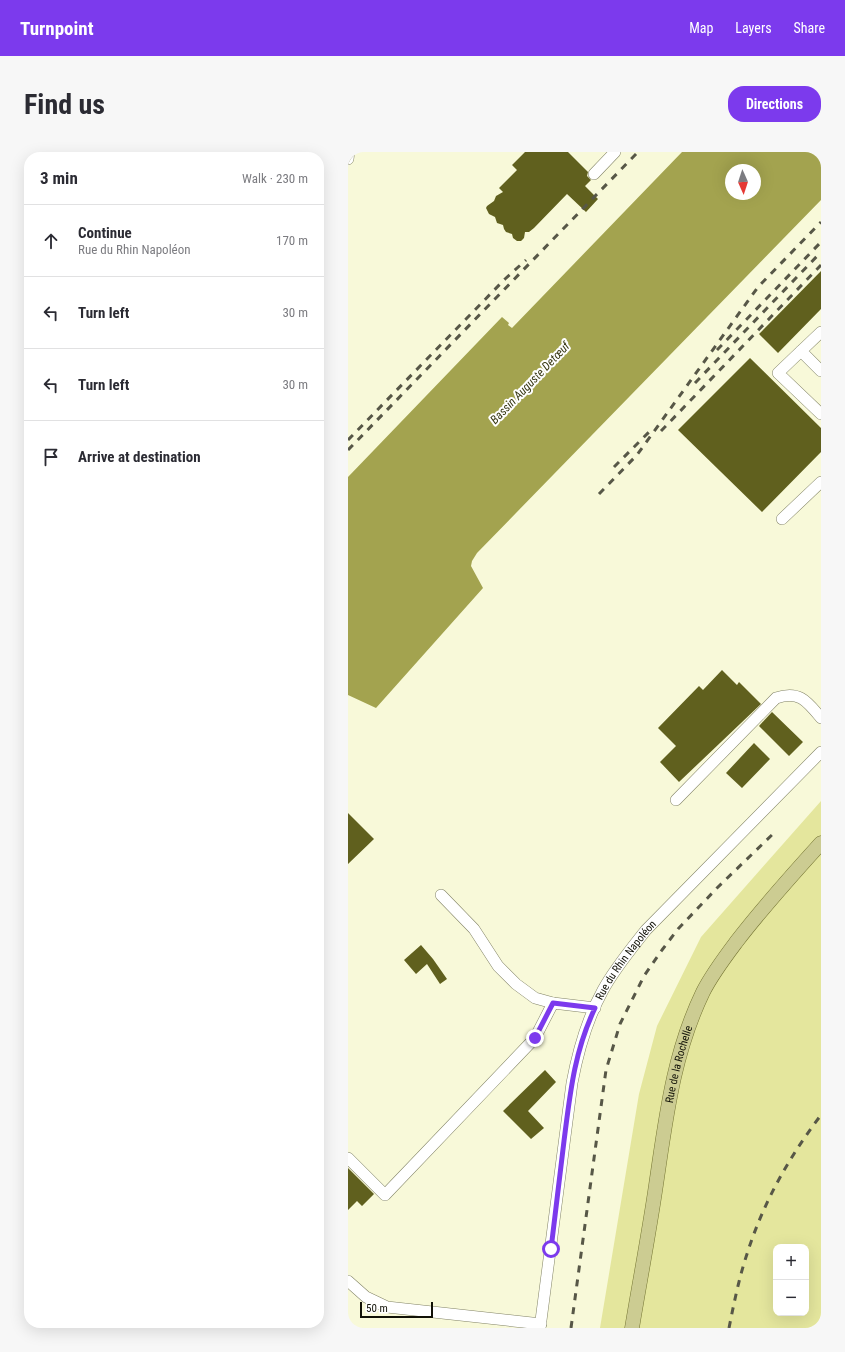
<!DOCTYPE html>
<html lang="en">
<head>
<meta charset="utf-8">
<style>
  :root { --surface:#fff; --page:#f7f7f7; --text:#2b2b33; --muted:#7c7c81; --line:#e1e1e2; --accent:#7c3aed }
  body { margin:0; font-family:"Roboto Condensed",sans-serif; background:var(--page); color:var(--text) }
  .controls { position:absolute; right:12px; bottom:12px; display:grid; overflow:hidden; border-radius:8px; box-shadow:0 4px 16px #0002 }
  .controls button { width:36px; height:36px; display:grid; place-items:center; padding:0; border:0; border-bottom:1px solid var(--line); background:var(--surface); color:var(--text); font:20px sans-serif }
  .compass { position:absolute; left:377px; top:12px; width:36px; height:36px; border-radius:50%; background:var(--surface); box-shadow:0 4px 16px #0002; rotate:177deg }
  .scale { position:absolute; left:12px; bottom:10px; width:73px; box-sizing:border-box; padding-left:4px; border:2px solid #111107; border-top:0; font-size:11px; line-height:14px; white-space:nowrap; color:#111107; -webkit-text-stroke:3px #fff; paint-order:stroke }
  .stop { position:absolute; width:12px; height:12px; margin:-9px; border:3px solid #7c3aed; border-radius:50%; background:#fff }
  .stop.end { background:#7c3aed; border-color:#fff; box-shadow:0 1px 4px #0008 }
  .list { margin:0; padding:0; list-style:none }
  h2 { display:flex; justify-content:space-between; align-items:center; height:52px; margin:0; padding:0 16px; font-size:17px }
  h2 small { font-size:13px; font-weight:400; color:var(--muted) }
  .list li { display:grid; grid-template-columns:26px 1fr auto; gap:12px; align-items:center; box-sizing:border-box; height:72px; padding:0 16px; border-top:1px solid var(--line) }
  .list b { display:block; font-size:15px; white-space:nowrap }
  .list p { margin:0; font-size:13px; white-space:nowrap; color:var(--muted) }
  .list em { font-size:13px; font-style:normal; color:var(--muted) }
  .icon { flex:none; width:22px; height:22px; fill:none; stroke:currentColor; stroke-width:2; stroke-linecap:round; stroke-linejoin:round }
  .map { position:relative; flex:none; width:473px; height:1176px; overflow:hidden; border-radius:16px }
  header { display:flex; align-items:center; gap:24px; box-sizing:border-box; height:56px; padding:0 20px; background:var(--accent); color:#fff }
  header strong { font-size:19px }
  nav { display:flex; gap:22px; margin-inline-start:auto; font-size:14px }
  .intro { display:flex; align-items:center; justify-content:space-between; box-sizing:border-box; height:96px; padding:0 24px }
  h1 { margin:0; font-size:28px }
  .button { padding:10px 18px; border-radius:16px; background:var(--accent); color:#fff; font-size:14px; font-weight:700 }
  main { display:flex; gap:24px; padding:0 24px }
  aside { flex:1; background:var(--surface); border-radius:16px; box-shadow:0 4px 16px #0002 }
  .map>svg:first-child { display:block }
  .green { fill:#e4e69d; fill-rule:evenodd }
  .water { fill:#a3a34f; fill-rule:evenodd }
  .building { fill:#60601e }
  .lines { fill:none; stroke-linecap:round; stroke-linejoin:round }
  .minor-casing { stroke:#828366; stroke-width:12 }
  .major-casing { stroke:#747432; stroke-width:15 }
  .minor { stroke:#fff; stroke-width:11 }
  .major { stroke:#cccc92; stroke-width:14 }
  .rail { stroke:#575747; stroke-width:3; stroke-dasharray:7 7; stroke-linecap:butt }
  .route { stroke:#7c3aed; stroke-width:5 }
  .labels { text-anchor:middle; stroke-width:4; stroke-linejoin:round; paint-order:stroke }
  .street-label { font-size:11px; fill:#111107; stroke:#fff }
  .water-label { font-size:12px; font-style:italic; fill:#353510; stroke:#fff }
</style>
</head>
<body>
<header>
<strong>Turnpoint</strong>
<nav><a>Map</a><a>Layers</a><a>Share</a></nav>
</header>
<div class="intro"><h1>Find us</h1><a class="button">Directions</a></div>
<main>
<aside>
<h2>3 min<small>Walk · 230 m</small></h2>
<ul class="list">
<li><svg class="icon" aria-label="ahead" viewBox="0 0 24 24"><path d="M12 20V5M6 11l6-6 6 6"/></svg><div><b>Continue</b><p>Rue du Rhin Napoléon</p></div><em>170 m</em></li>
<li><svg class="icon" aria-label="left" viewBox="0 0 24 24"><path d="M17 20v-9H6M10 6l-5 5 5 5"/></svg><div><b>Turn left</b></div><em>30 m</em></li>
<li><svg class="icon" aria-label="left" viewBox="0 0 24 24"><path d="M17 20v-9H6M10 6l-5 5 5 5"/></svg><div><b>Turn left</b></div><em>30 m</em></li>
<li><svg class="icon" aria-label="arrive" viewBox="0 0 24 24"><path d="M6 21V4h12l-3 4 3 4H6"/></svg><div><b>Arrive at destination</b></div></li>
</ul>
</aside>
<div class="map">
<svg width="473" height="1176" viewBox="0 0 473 1176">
  <rect width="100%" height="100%" fill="#f8f9d9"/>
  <!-- green -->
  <path class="green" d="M473,649V1176H252L291,942L309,874L353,785ZM428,1095H458V1161H428Z"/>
  <!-- water -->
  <path class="water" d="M334,0H473V48L129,401L124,409L123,414L135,436L28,556L0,543V325L154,165L161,171L160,173L164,176ZM383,18H407V42H383Z"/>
  <!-- building -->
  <path class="building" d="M177,0H220L240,20L239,24L243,28L237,34L250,47L238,60L219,42L186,76L181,80H177L176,86L173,89H169L165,86L164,82L158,80L156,77L155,73L149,71L147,65L141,62L138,56L139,54L146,49L148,44L155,40L151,36L169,18L164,13Z
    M473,119V157L430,201L411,182Z
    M402,206L473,276V300L414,360L330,278Z
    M374,518L389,533L391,530L413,552L331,630L312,610L328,594L310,576L351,534L355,538Z
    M424,560L455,590L441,604L411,574Z
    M406,591L422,607L394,636L378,621Z
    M0,661L26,687L0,712Z
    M73,793L85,807L99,827L92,832L79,812L68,822L56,808Z
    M197,918L208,930L180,959L196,976L183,987L155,959Z
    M0,1016L26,1042L14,1054L9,1049L0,1058Z"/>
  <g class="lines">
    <defs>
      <g id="minor">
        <path d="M0,7L1,0"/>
        <path d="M246,22L267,0"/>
        <path d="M473,180L453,199L473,219"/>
        <path d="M453,199L430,221L473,262"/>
        <path d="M434,367L473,330"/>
        <path d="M328,648L428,546C451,538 459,549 473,566"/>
        <path d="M93,743L126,777L150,814L168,832L187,846L205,851L247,856"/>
        <path d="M0,1006L37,1043L187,886L205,851"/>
        <path d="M0,1129L18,1145L39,1155L193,1172"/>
        <path id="s1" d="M192,1176L224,931C230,899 239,867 255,838C267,816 283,797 298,778L473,600"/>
      </g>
      <g id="major">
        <path id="s2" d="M284,1176C292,1128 301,1081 308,1033C318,966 325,902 355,840C364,822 377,805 389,789C415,755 444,723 473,691"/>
      </g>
    </defs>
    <!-- minor casing -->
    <use href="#minor" class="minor-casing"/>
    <!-- major casing -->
    <use href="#major" class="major-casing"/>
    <!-- minor -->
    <use href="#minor" class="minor"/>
    <!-- major -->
    <use href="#major" class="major"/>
    <!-- rail -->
    <path class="rail" d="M369,198L473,90
      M347,231L473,100
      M313,279L473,113
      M0,288L157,127L178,108
      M0,298L290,0
      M266,315L303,278
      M251,342L289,303L410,135L473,70
      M223,1176L258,918L272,872L296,824L314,798L330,777L369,736L428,679
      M381,1176C386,1151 391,1126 399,1102C415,1051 441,1005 473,963"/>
  </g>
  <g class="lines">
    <!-- route -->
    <path class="route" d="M187,886L205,851L247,856C226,900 222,942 216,989C212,1025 207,1061 203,1097"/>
  </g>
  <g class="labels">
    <!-- street labels -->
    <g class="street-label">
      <text dy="4" stroke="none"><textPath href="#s1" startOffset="383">Rue du Rhin Napoléon</textPath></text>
      <text dy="4" stroke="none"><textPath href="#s2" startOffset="268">Rue de la Rochelle</textPath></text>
    </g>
    <!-- water labels -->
    <g class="water-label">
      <text transform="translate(182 231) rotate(-46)" y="4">Bassin Auguste Detœuf</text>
    </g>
  </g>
</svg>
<div class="controls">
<button>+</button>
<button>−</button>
</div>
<svg class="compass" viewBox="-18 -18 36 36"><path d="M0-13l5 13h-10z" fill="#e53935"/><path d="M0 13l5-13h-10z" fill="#7c7c81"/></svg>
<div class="scale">50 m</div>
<div class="stop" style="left:203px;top:1097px"></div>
<div class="stop end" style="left:187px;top:886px"></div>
</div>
</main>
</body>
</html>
